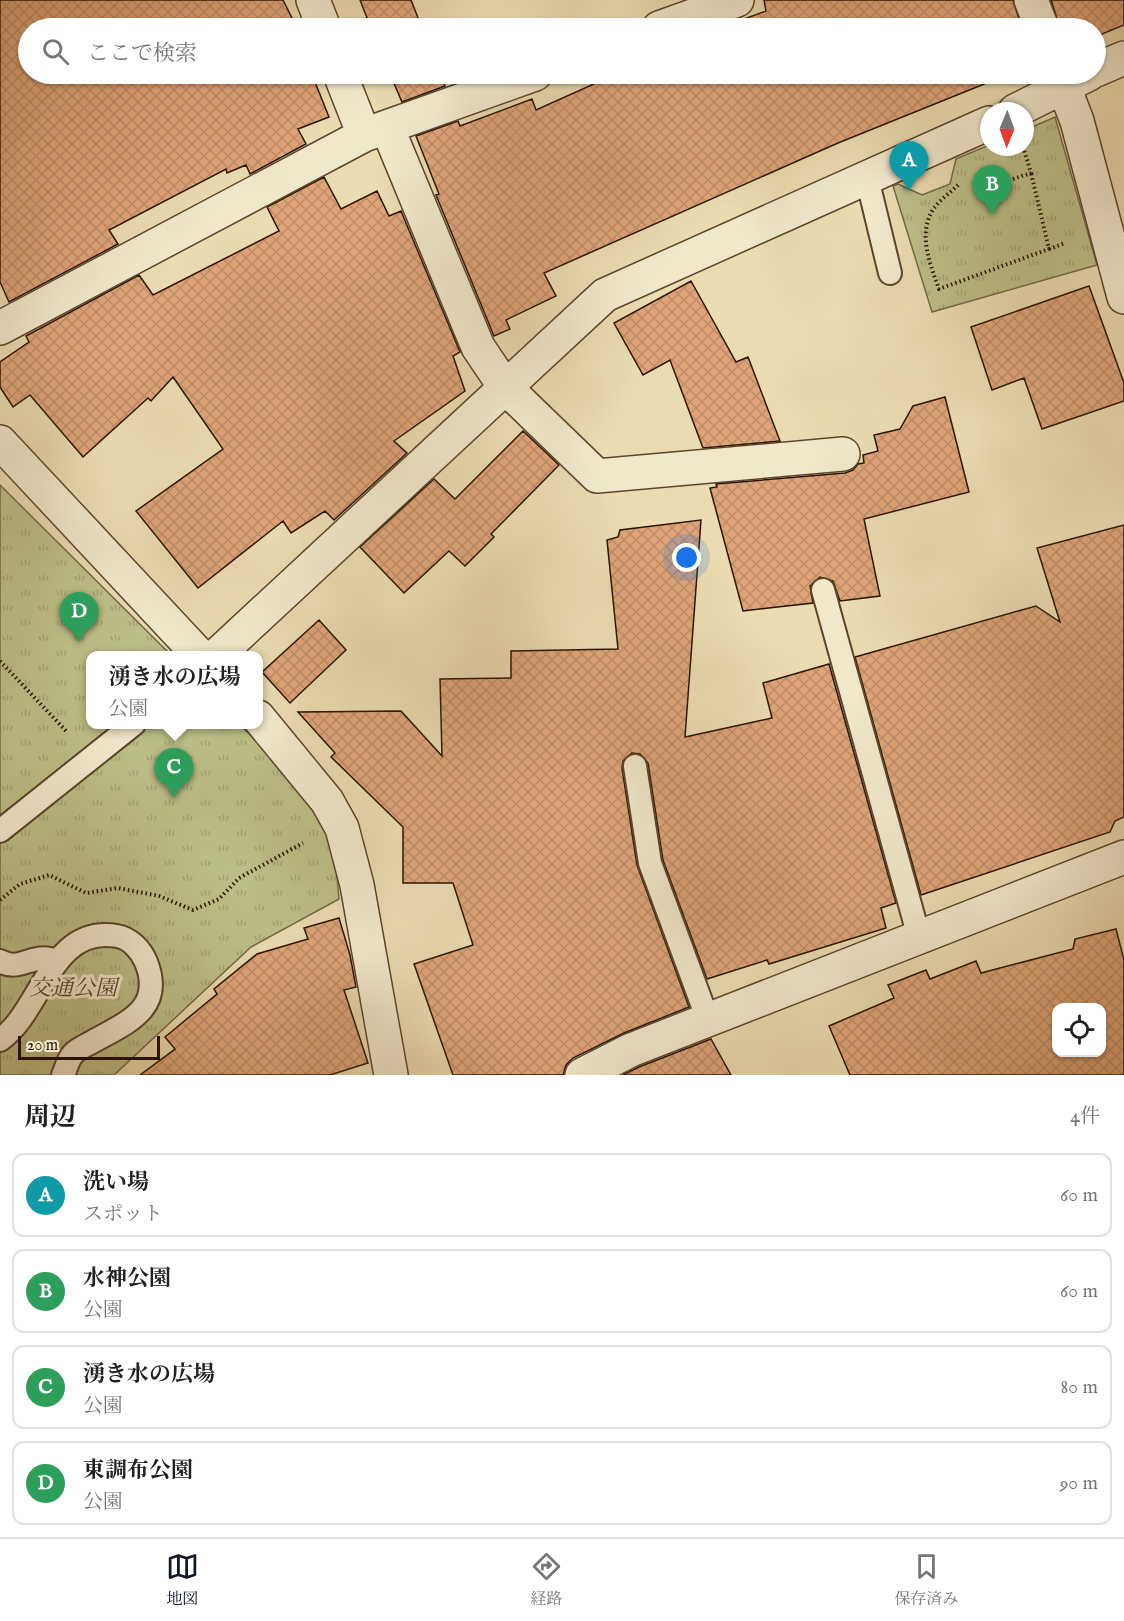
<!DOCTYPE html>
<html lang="ja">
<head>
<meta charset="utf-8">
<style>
  :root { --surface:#fff; --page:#f2f2f2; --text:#202124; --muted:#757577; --line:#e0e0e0; --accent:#111827 }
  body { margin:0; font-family:"IM FELL English","Noto Serif JP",serif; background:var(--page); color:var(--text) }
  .controls { position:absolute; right:18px; bottom:18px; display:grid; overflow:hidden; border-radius:12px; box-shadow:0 2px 4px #0004 }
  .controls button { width:54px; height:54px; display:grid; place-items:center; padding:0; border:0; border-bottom:2px solid var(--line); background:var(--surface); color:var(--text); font:30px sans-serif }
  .compass { position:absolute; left:980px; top:102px; width:54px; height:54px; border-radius:50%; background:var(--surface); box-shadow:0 2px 4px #0004; rotate:181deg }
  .scale { position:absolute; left:18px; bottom:15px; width:142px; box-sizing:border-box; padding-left:6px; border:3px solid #2b1400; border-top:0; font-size:16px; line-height:21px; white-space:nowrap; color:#2b1400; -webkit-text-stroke:4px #f1e8cc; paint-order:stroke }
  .you { position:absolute; left:687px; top:558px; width:21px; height:21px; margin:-15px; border:4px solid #fff; border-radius:50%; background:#1a73e8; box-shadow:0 0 0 9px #1a73e833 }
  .badge { display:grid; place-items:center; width:39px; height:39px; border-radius:50%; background:var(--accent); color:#fff; font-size:20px; font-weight:700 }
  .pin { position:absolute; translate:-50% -50px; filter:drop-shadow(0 2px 3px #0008) }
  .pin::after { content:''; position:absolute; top:32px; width:21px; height:18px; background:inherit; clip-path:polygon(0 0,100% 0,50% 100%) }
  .popup { position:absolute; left:86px; top:651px; width:177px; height:78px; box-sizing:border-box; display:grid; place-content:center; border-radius:12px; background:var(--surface); filter:drop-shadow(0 2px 4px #0005); font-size:20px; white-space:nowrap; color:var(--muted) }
  .popup b { font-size:22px; color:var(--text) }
  .popup::after { content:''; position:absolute; left:50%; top:100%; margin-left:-12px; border:12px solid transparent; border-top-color:var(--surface) }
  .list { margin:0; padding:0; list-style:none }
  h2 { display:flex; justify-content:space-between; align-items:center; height:78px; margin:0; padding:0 24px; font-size:26px }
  h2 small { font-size:20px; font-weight:400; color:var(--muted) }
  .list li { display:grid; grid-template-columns:39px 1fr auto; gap:18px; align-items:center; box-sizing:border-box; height:84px; margin:0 12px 12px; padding:0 12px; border:2px solid var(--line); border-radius:12px }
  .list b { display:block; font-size:22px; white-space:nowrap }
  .list p { margin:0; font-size:20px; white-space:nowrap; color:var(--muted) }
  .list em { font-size:20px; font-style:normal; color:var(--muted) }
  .icon { flex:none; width:33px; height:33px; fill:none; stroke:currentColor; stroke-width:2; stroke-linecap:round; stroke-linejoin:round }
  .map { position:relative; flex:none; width:1124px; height:1075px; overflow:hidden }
  .search { position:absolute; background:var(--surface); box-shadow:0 2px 4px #0004; left:18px; right:18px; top:18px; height:66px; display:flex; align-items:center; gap:15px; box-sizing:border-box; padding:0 21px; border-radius:33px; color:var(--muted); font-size:22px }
  .sheet { height:462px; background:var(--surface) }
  nav { display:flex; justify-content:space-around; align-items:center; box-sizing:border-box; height:84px; border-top:2px solid var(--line); background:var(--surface); font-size:16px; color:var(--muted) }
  nav a { display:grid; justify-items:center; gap:3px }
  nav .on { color:var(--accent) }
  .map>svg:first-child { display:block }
  .park { fill:url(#park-tufts); stroke:#746944; stroke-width:1.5 }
  .building { fill:url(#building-cross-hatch); stroke:#2b1400; stroke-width:1.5; fill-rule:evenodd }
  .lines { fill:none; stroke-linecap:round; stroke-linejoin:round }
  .lane-casing { stroke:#5b462c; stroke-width:26 }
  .street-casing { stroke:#5b462c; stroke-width:36 }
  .path { stroke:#2b1400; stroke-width:4; stroke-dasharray:1.5 3; stroke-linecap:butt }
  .lane { stroke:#f1e8cc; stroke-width:22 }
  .street { stroke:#f1e8cc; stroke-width:33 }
  .labels { text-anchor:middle; stroke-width:6; stroke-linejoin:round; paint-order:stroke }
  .park-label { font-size:22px; font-style:italic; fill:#564728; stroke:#f1e8cc }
</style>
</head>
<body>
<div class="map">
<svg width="1124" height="1075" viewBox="0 0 1124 1075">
  <defs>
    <pattern id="park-tufts" width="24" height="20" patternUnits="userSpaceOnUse" patternTransform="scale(1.5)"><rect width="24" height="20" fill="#bcbe87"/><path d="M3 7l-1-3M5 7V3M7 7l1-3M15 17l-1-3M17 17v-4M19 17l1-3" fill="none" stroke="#a2a273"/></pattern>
    <pattern id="building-cross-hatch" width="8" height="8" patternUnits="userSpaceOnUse" patternTransform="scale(1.5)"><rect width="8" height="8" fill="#dea478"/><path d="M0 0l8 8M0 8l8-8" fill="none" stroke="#bf8c66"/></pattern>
  </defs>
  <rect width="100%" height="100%" fill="#eadbb0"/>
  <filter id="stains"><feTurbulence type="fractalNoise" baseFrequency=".00333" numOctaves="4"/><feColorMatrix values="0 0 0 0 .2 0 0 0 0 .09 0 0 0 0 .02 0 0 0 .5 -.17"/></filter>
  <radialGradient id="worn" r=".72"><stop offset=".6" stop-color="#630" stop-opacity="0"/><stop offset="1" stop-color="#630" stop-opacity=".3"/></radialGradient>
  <!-- park -->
  <path class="park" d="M1055,117L1097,265L932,312L893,186L898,184L922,195L950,184L956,159L989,145L1025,147V130Z
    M0,485L171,655L90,656V724L240,725L316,800L335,852L339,899L251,947L114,1075H0Z"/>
  <!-- building -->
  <path class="building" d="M0,0H283L297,28H28V74H319L313,77L329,117L298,129L306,144L250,174L246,165L227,173L226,169L109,230L118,244L9,302L0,282Z
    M360,0H411L422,28H371Z
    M764,0H1013L1022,28H719L766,11Z
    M1051,0H1124V25L1095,37V28H1060Z
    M390,74H440L445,86L402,102Z
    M616,74H1009L838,143L544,273L556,296L506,320L510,329L494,336L436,195L439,194L416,136L458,121L460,126L532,99L536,110Z
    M324,177L341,209L377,191L389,216L401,211L460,352L453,356L465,391L394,441L407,453L334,520L325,511L291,533L283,521L198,588L136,511L223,449L173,377L151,401L148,398L83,457L30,395L13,407L0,387V362L29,342L26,336L139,275L153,295L279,231L267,207Z
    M691,281L736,362L748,357L780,441L703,448L670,360L643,375L614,323Z
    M1089,286L1124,383V401L1042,429L1024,378L992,390L971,327Z
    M945,397L969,492L864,519L880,596L840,601L833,581L820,577L810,586L813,603L743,611L710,488L717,487L716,484L845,473L853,470L858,464L864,463L863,455L878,451L874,435L900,429L913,406Z
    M523,431L559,465L491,534L494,537L465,566L449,551L404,593L360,547L434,479L455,499Z
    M701,520L685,737L772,718L763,683L829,664L896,903L881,908L886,928L769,964L767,960L707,979L663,860L648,763L640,754L632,753L623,761L622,768L637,865L689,1007L624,1033L573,1058L566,1065L563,1075H453L414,964L473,945L453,883H403V827L331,757L335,753L298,712L401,711L442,756L440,679L511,678V651L618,649L607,540L618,537L620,530Z
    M1124,525V817L1115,821L1110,832L921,895L855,657L1036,606L1060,622L1037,548Z
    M319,620L346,650L290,703L262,672Z
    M339,918L350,955L356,987L344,990L368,1063L330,1075H140L175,1049L165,1037L217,994L214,989L257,954L308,939L304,928Z
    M1116,929L1124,960V1075H850L829,1026L894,998L888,985L926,970L930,979L976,961L981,973L1073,949L1075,939ZM1056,1008H1101V1053H1056Z
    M711,1039L731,1075H623L639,1067Z"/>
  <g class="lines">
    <defs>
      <path id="lane" d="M867,178L890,273
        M823,590L919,937
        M635,766L650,863L708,1020
        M0,831L134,724
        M0,961C20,973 33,951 56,961
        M0,1040C42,1011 51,924 117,936C130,938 141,950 146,962C165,1009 126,1023 92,1042C87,1045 77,1049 73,1054C68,1059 66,1069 63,1075"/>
      <path id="street" d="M313,0L324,28
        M1031,0L1042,28
        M659,28L737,0
        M1096,70L1124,58
        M340,74L364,135
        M1059,74L1077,121L1124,297
        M1015,111L1089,74
        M387,127L478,347L505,387L597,476L843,454
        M0,328L364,135L535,74
        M0,442L200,656
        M216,656L605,295L989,123
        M258,717L327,801L342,828L357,885L391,1075
        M582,1075L631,1050L1124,857"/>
    </defs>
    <!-- lane casing -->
    <use href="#lane" class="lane-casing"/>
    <!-- street casing -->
    <use href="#street" class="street-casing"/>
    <!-- path -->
    <path class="path" d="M981,174L989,187L1031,173L1024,150
      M958,185C951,192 940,200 934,208C917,233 930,264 939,289L1049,249L1031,173
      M1049,249L1065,243
      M0,661L67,732
      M0,900L20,884L49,875L86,893L118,888L159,896L193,910L219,899L239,878L303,843"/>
    <!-- lane -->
    <use href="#lane" class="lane"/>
    <!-- street -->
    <use href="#street" class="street"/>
  </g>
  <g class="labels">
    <!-- park labels -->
    <g class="park-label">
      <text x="73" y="995">交通公園</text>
    </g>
  </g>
  <rect width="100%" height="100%" filter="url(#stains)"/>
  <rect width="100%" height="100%" fill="url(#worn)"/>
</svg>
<div class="controls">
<button><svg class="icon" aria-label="locate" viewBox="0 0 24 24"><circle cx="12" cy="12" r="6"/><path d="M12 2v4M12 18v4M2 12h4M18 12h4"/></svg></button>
</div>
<svg class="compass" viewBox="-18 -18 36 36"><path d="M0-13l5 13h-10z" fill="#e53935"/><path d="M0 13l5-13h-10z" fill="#757577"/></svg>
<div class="scale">20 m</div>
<div class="you"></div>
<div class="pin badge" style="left:909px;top:191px;background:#0f9aa8">A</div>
<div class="pin badge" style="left:992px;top:215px;background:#2e9e5b">B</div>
<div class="pin badge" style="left:174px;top:798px;background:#2e9e5b">C</div>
<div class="popup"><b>湧き水の広場</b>公園</div>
<div class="pin badge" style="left:79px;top:642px;background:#2e9e5b">D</div>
<div class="search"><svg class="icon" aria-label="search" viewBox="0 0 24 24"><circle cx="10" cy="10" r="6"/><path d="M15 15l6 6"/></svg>ここで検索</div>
</div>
<section class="sheet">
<h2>周辺<small>4件</small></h2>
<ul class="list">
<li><span class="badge" style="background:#0f9aa8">A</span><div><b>洗い場</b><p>スポット</p></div><em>60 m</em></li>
<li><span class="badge" style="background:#2e9e5b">B</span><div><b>水神公園</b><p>公園</p></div><em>60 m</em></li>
<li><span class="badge" style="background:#2e9e5b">C</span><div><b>湧き水の広場</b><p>公園</p></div><em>80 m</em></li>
<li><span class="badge" style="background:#2e9e5b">D</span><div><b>東調布公園</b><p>公園</p></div><em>90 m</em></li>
</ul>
</section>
<nav>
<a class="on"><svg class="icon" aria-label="map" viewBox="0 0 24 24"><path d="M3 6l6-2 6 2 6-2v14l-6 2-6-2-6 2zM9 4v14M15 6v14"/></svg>地図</a>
<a><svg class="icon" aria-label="directions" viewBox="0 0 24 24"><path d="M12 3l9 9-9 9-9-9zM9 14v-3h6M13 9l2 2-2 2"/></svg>経路</a>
<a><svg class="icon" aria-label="saved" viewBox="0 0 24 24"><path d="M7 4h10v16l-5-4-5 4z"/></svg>保存済み</a>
</nav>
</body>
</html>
